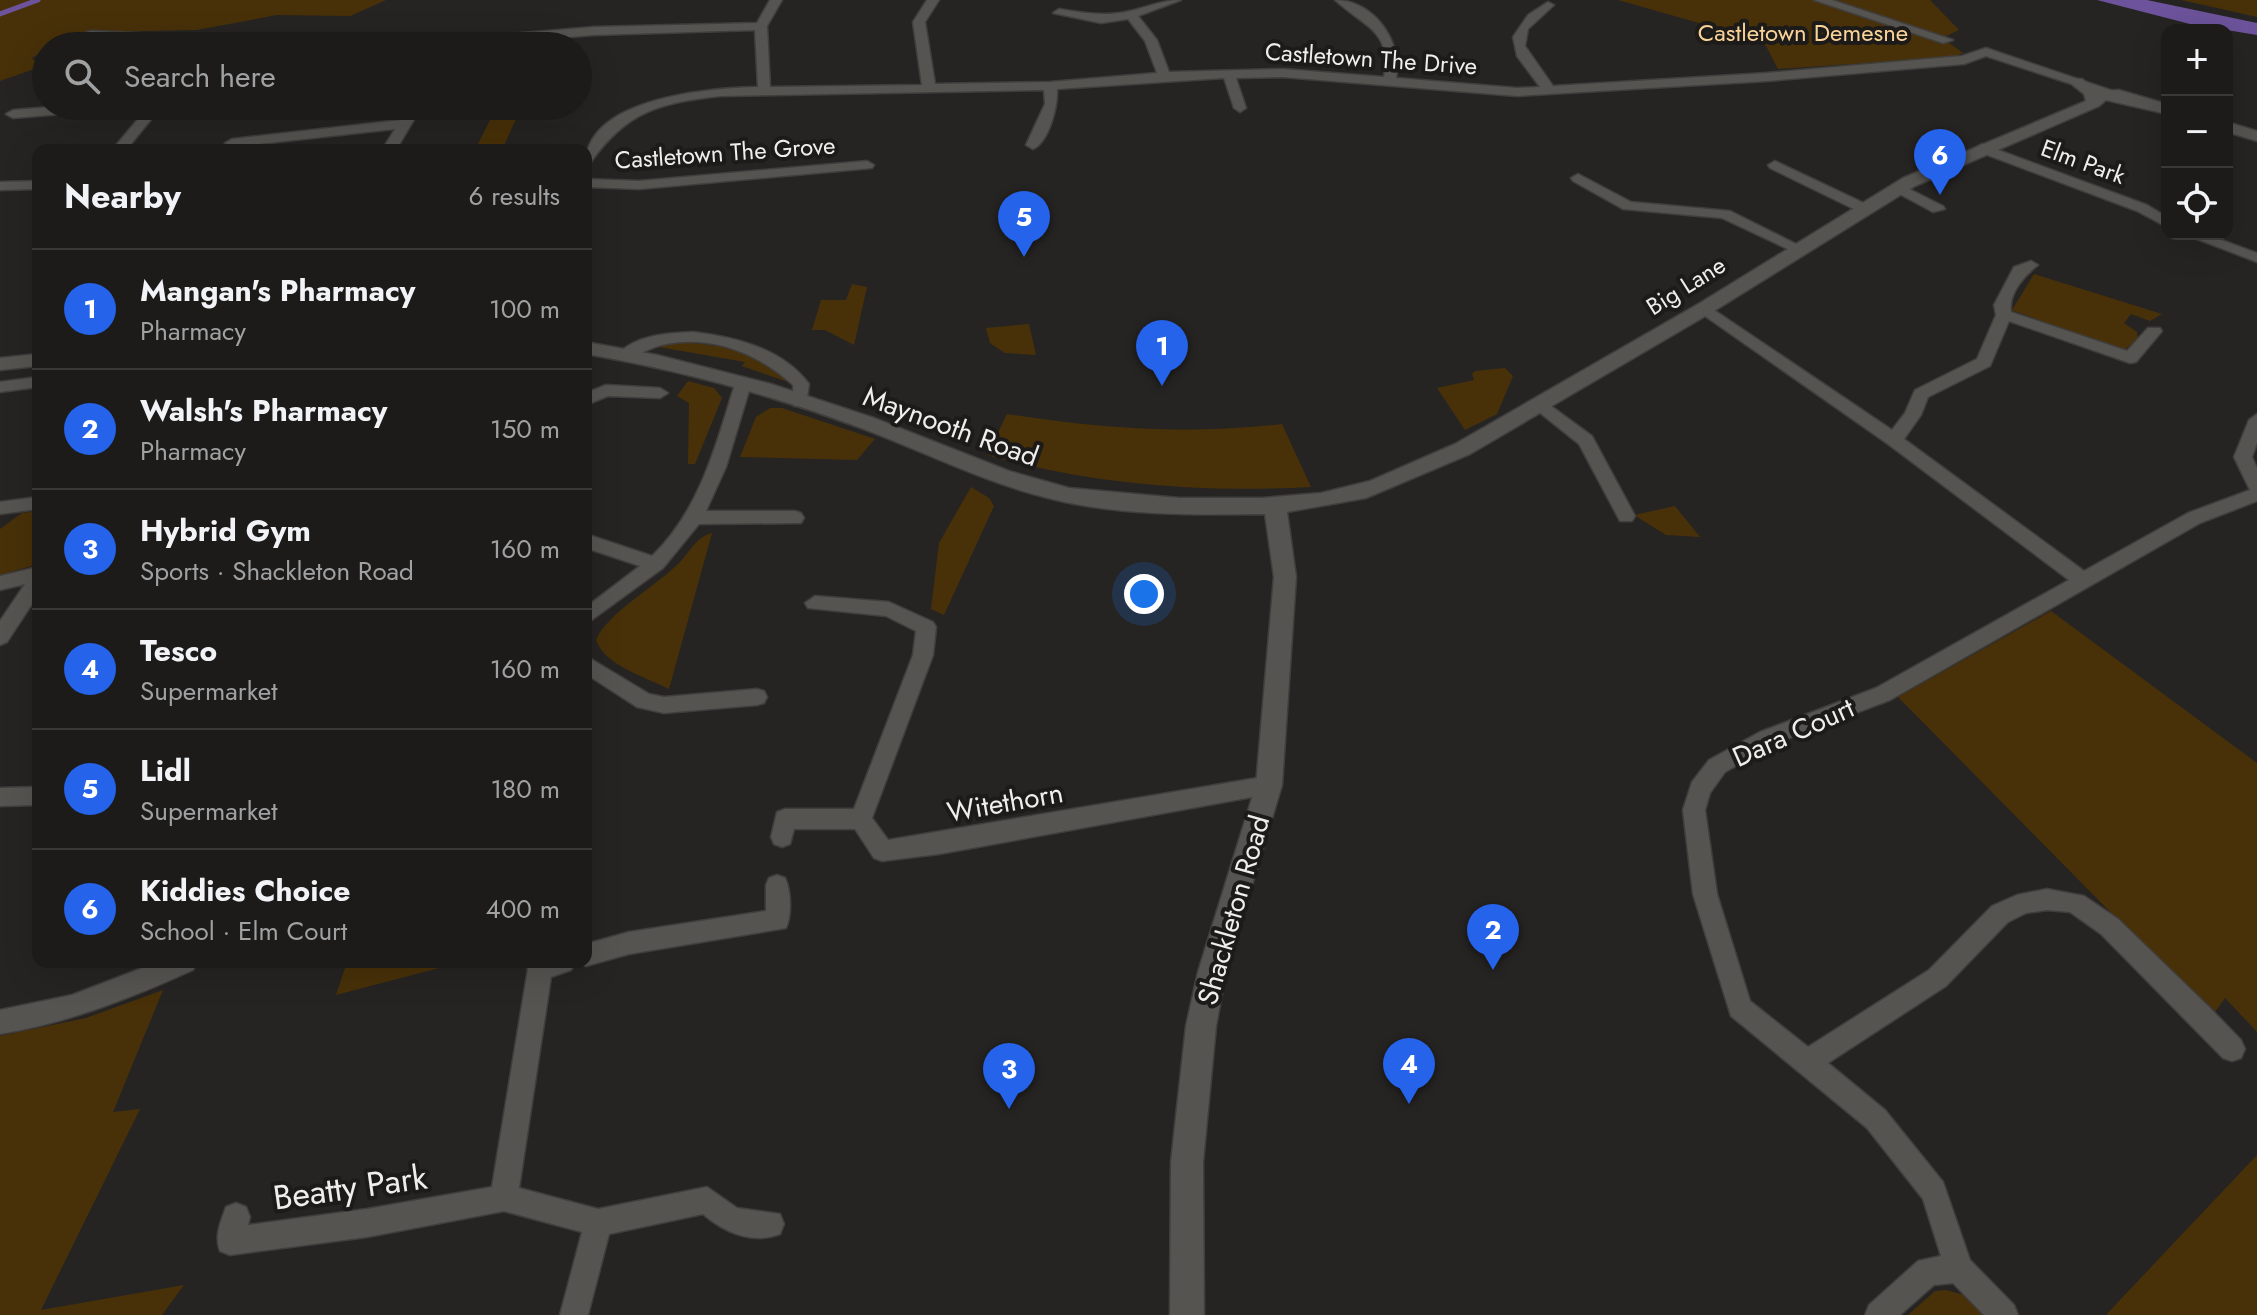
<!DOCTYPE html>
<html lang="en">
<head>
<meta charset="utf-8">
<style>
  :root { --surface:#1c1b1a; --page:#292827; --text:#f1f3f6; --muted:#a0a1a2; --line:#3a3939; --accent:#2563eb }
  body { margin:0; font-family:Jost,sans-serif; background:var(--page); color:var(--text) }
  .controls { position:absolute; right:24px; top:24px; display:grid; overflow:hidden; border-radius:16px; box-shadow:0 8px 32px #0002 }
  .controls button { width:72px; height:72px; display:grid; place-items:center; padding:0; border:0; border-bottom:2px solid var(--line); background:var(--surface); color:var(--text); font:40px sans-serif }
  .you { position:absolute; left:1144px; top:594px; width:28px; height:28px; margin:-20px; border:6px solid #fff; border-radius:50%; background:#1a73e8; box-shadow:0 0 0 12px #1a73e833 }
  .badge { display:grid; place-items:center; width:52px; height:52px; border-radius:50%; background:var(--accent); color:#fff; font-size:26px; font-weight:700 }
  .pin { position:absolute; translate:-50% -66px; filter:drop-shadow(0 2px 4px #0008) }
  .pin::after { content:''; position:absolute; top:42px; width:28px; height:24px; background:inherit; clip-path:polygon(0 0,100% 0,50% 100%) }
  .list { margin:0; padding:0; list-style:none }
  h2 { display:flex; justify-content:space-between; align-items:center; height:104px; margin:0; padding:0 32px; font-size:34px }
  h2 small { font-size:26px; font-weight:400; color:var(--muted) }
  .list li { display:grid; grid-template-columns:52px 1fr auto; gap:24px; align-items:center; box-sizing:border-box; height:120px; padding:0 32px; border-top:2px solid var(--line) }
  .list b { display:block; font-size:30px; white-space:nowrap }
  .list p { margin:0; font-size:26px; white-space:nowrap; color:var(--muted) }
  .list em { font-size:26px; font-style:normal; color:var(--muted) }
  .icon { flex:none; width:44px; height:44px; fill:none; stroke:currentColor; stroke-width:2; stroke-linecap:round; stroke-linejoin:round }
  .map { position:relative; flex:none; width:2257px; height:1315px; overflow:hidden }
  .search { position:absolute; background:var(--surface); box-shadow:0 8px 32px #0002; left:32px; top:32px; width:560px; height:88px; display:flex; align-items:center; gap:20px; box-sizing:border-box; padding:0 28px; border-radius:44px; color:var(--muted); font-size:30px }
  .panel { position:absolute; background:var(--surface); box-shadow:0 8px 32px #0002; left:32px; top:144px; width:560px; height:824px; border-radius:16px }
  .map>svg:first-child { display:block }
  .green { fill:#483109 }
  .water { fill:#6c539b }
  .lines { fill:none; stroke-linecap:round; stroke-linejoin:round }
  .stream { stroke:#6c539b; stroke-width:5 }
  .street-casing { stroke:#403e3d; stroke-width:3 }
  .secondary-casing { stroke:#403e3d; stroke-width:3 }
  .street { fill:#555451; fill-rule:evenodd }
  .secondary { fill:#555451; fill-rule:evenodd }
  .labels { text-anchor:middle; stroke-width:8; stroke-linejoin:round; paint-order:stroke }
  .far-park-label { font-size:24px; fill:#fad399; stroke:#1c1b19 }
  .far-street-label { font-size:24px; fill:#efeeec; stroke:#1c1b19 }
  .street-label { font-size:28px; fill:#efeeec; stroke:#1c1b19 }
  .near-street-label { font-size:34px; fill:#efeeec; stroke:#1c1b19 }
</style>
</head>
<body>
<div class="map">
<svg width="2257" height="1315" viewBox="0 0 2257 1315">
  <rect width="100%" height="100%" fill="#262422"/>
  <!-- green -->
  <path class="green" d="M0,0H386L350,16L277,15L197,30L87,32L67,36L32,58L40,67L0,81Z
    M1618,0H1930L1959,30L1942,38L1963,53L1952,57L1778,69L1766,46L1741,35Z
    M2181,0H2257V17Z
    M497,106H522L502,150H475Z
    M2034,274L2162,314L2150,321L2131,314L2124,323L2137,332L2138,339L2124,350L2110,347L2012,310Z
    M852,284L867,287L854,345L825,330H812L821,300H846Z
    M1029,324L1036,355L1005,353L990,343L986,328Z
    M672,342C709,343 767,350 791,383L742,366L745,362L653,346Z
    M1505,368L1513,376L1497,414L1465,430L1437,388L1474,380L1472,374L1475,371Z
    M688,381L714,388L722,398L695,464H688L689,403L677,396Z
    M770,408H782L875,439L857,460L740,457L756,417Z
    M1007,414C1104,429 1184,435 1282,424L1311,487C1201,493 1094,485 987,455Z
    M971,487L989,498L994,506L944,615L931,609L939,543Z
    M1675,506L1700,537L1666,535L1634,515Z
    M38,511V564L0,575V529L22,513Z
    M712,533L669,689C646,677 605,666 596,640C607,613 658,585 680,562C690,551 698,536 712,533Z
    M2051,611L2257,763V1032L2225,998L2215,1012L2143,945L1898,697Z
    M347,962H462L336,995Z
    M163,990L113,1112L140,1109L41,1310L184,1285L162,1315H0V1036L86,1018Z
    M2257,1155V1315H2106L2119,1301Z
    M1946,1290L1971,1297L1988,1315H1908L1935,1291Z"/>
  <!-- water -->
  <path class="water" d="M2097,0H2147L2257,23V35L2190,24Z"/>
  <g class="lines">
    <!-- stream -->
    <path class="stream" d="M0,14L38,0"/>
    <defs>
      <path id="street" d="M770,0H782L767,26L770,87L922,85L913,22L927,0H939L925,22L935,84L1050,82L1157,73L1145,41L1128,19L1101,23L1053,13L1059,9C1083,13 1106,17 1130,11C1148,7 1162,0 1181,0L1138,16L1157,40L1169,72L1283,69L1384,77C1393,31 1363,26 1335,0C1374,0 1403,42 1396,78L1517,88L1540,87L1517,56L1513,37L1528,15L1548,2L1554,5L1528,29L1525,46L1553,86L1767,73L1962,56L1986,48L2125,95L2114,98L1986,56L1964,64L1767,81L1517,96L1283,77L1236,78L1246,108L1240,112L1234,108L1224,78L1057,89C1058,106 1049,142 1033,149L1026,145L1045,104L1044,90L720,96C660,103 627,111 591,162L586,163C586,98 710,88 758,87L755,30L594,35L458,46H408L414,42L594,27L757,23Z
        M1814,0H1832L1953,40L1943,43Z
        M91,31L196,36L216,46L87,38V32Z
        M63,106H117L111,110L13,118L6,114L13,110Z
        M149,106H162L126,150H112Z
        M410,106H422L396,150H382L395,129L232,147L225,143L232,139L401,120Z
        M1982,144L2147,205L2167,217V227L2137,211L1977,151L1975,148Z
        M867,161L874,165L872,168L639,189L586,187V179L639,181Z
        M1775,161L1870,206L1872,209L1860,212L1770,168L1768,165Z
        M1578,174L1631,202L1730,211L1804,248L1802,251H1792L1722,218L1623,209L1573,181L1571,178Z
        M38,181V189L0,190V182Z
        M1899,184L1943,206L1945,209L1933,212L1894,191V185Z
        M2184,234H2205L2257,253V262Z
        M2031,261L2038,265C2026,274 2008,293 2011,312L2127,351L2148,328H2160L2162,331L2136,362L2130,363L2009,321L1990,366L1928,397L1921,415L1904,439L2084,571L2188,513L2250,490L2234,457L2249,420L2257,414V443L2252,457L2257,468V501L2200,523L1890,700L1774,744L1725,772L1710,793L1705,810L1717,894L1750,1001L1808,1047L1929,970L1992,906L2017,895L2047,889L2084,896L2118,919L2209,1007L2241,1040L2245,1049L2241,1058L2232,1061L2223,1058L2101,934L2070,912L2047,910L2026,913L2008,922L1946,986L1828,1063L1885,1110L1943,1182L1970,1260L2014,1305L2018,1315H1984L1953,1283L1934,1285L1900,1315H1865L1869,1305L1918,1261L1941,1256L1923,1199L1867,1128L1731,1016L1693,894L1683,810L1692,782L1709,760L1760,732L1876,688L2069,580L1888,444L1695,309L1703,304L1708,306L1892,430L1905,413L1915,390L1977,359L1996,315L1994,305L2014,267Z
        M693,332C735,337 782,348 809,384L806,406H794L793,385C759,354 713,335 667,344C652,346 640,355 626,359L618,354C636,335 668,333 693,332Z
        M38,377V387L0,392V382Z
        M743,379L751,384L726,467L706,511H795L801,513L804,518L801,523L699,524L663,568L586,624V607L640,566L586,548V534L652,556C700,510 716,445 735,384Z
        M606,385L660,388L668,393L660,398L608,396L586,405V393Z
        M1540,398L1592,436L1635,516L1632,521H1620L1579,444L1534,408L1532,404Z
        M38,497V509L0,514V502Z
        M38,567V595L7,642L0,645V621L25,584L0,590V576Z
        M815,596L889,602L933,622L936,627L933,655L872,818L888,840L1269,776L1277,778L1280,785L1277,792L1269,794L939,854L882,861L874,858L855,829H794L790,844L782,847L774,844L771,837L777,812L785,809H854L913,655L916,631L886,616L808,608L805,603Z
        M586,656L649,694L664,697L757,689L764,691L767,697L764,703L757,705L664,713L637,707L586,674Z
        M38,787V805L0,806V788Z
        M777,875L785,878C791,891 792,914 786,928L629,954L586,966L577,962H586V944L629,932L766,911V885L769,878Z
        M158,962H197L193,970C131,998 68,1023 0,1034V1010L72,995Z
        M525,962H575L571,970L551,977L519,1188L598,1209L707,1187L737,1208L780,1214L784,1224L780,1234C752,1245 724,1232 703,1214L609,1234L588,1315H560L582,1232L504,1211L367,1237L230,1255L220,1251C214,1236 221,1221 226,1207L236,1203L246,1207L250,1217L248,1225L367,1209L492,1187L528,969Z"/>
      <path id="secondary" d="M2072,79H2082L2098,91L2119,90L2167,104V114L2106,100L2099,106L1915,186L1714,311L1470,454L1366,498L1287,512L1296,577L1282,785L1226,972L1216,1026L1203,1162L1204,1315H1170L1171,1162L1186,1026L1198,972L1256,785L1274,577L1265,514C1194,515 1117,516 1048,498C983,482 923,451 861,428C771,395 680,370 586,354V342L657,355L771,384L874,418L1009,471L1069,488L1179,498H1262L1321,493L1370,481L1455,444L1700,303L1903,178L2086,101L2084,94L2069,82Z
        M2227,122L2257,131V141L2227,132Z
        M38,354V366L0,370V358Z"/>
    </defs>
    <!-- street casing -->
    <use href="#street" class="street-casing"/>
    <!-- secondary casing -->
    <use href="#secondary" class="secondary-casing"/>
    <!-- street -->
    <use href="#street" class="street"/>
    <!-- secondary -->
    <use href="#secondary" class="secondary"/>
  </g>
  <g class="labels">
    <!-- far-park labels -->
    <g class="far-park-label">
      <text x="1803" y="41">Castletown Demesne</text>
    </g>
    <!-- far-street labels -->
    <g class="far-street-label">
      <text transform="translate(1371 59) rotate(4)" y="8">Castletown The Drive</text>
      <text transform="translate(725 153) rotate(-4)" y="8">Castletown The Grove</text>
      <text transform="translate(2083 162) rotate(20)" y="8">Elm Park</text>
      <text transform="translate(1686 286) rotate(-32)" y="8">Big Lane</text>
    </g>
    <!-- street labels -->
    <g class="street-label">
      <text transform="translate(951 426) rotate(20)" y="10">Maynooth Road</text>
      <text transform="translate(1793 732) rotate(-24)" y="10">Dara Court</text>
      <text transform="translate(1005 802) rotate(-10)" y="10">Witethorn</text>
      <text transform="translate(1233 910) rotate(-74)" y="10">Shackleton Road</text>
    </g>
    <!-- near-street labels -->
    <g class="near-street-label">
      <text transform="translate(350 1187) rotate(-8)" y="12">Beatty Park</text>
    </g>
  </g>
</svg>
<div class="controls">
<button>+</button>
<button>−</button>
<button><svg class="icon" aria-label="locate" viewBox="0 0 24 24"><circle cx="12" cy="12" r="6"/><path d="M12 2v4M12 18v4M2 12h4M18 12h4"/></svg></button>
</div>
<div class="you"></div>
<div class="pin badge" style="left:1162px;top:386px">1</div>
<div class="pin badge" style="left:1493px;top:970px">2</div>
<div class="pin badge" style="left:1009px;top:1109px">3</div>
<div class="pin badge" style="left:1409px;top:1104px">4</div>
<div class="pin badge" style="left:1024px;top:257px">5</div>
<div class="pin badge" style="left:1940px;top:195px">6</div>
<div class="search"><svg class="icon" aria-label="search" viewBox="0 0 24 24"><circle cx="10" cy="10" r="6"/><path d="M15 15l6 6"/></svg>Search here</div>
<section class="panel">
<h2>Nearby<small>6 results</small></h2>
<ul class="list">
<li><span class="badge">1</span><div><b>Mangan's Pharmacy</b><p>Pharmacy</p></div><em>100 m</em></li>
<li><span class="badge">2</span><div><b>Walsh's Pharmacy</b><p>Pharmacy</p></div><em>150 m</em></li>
<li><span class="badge">3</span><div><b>Hybrid Gym</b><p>Sports · Shackleton Road</p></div><em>160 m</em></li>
<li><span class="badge">4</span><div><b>Tesco</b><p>Supermarket</p></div><em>160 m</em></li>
<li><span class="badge">5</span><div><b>Lidl</b><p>Supermarket</p></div><em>180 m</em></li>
<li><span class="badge">6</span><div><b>Kiddies Choice</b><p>School · Elm Court</p></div><em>400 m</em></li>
</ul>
</section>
</div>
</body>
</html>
